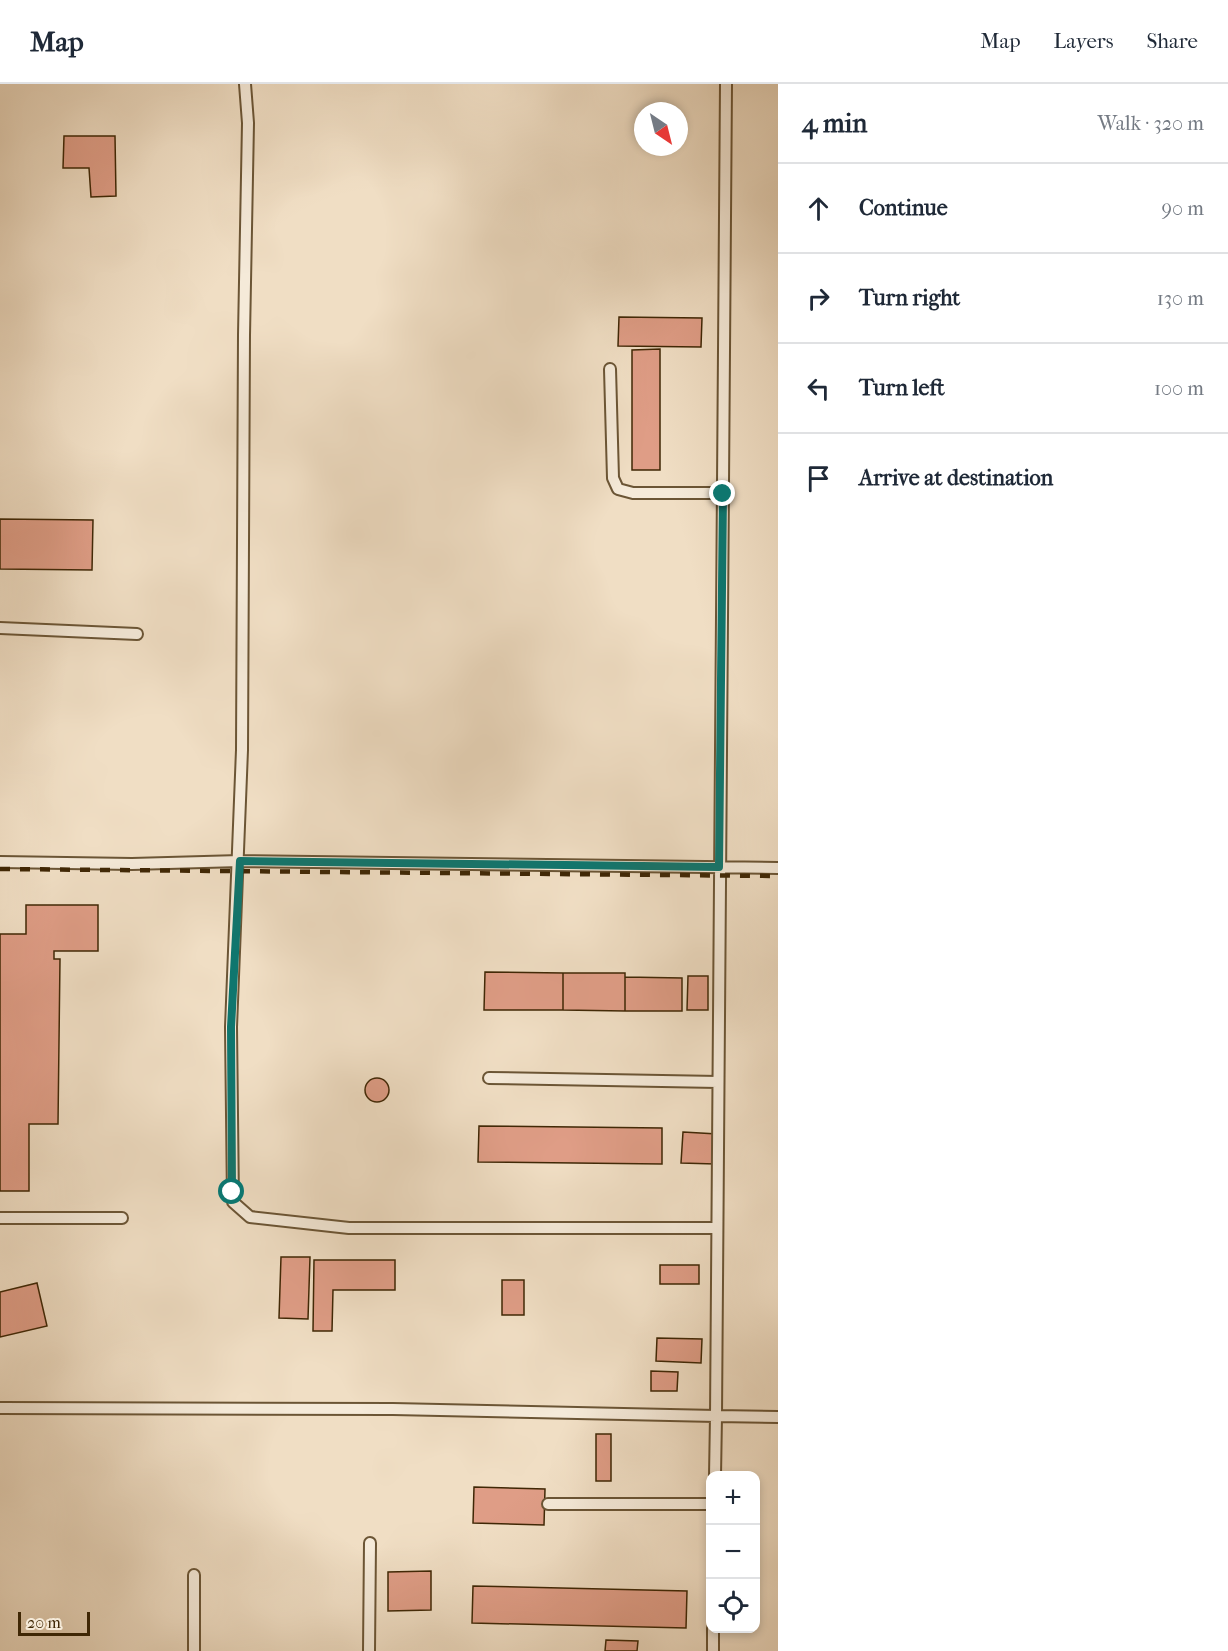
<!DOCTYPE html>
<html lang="en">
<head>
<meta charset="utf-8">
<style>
  :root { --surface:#fff; --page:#f6f6f7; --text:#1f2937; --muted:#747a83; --line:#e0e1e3 }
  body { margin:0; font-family:"IM FELL French Canon",serif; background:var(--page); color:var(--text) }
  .controls { position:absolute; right:18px; bottom:18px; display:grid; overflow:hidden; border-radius:12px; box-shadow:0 3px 9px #0003 }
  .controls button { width:54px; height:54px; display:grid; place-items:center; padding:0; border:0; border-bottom:2px solid var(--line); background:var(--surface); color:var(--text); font:30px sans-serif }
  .compass { position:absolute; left:634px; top:18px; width:54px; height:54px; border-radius:50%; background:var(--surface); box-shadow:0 3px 9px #0003; rotate:145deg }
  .scale { position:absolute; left:18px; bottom:15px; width:72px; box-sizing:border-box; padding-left:6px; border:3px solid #3f2705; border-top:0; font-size:16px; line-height:21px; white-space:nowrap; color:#3f2705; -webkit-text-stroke:4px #f5ead9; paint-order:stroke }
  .stop { position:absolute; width:18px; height:18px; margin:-14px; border:4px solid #0f766e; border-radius:50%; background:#fff }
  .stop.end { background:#0f766e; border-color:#fff; box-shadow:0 2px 6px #0008 }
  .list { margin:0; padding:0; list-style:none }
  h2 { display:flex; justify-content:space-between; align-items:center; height:78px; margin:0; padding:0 24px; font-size:26px }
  h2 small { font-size:20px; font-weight:400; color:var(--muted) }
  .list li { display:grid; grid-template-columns:39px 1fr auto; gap:18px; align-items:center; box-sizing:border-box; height:90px; padding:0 24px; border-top:2px solid var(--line) }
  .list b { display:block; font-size:22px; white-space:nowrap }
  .list em { font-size:20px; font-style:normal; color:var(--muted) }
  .icon { flex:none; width:33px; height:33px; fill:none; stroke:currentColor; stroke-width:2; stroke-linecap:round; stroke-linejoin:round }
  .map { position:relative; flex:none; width:778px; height:1567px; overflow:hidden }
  header { display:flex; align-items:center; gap:36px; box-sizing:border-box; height:84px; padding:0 30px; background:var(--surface); border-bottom:2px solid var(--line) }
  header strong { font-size:28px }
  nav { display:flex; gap:33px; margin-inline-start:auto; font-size:21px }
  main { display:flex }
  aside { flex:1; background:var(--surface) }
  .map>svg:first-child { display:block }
  .building { fill:#df9d86; stroke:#3f2705; stroke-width:1.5 }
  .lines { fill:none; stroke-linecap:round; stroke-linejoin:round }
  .service-casing { stroke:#6b5535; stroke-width:14 }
  .service { stroke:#f5ead9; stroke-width:10 }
  .rail { stroke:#3f2705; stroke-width:4.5; stroke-dasharray:10 10; stroke-linecap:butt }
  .route { stroke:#0f766e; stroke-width:8 }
</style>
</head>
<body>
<header>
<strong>Map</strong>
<nav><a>Map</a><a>Layers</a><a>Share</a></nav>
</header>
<main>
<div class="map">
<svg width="778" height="1567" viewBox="0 0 778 1567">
  <rect width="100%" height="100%" fill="#f0dec4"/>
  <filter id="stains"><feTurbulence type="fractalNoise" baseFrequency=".00333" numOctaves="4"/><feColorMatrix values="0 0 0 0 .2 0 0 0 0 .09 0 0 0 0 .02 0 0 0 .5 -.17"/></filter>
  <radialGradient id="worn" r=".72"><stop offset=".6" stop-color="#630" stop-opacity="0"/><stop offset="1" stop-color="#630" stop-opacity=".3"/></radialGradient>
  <!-- building -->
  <path class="building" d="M64,52H115L116,112L91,113L89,84H63Z
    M619,233L702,234L701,263L618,262Z
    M660,265V386H632V266Z
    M0,435L93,436L92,486L0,485Z
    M26,821H98V867H54V875H60L58,1040H29V1107H0V850H26Z
    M485,888L563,889V926H484Z
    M563,889H625V927L563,926Z
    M688,892H708V926H687Z
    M625,893L682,894V927H625Z
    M365 1006a12 12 0 1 1 24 0a12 12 0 1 1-24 0Z
    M479,1042L662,1044V1080L478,1078Z
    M683,1048L717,1050L715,1080L681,1079Z
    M281,1173H310L308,1235L279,1234Z
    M314,1176H395V1206H333L332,1247H313Z
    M660,1181H699V1200H660Z
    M502,1196H524V1231H502Z
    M37,1199L47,1242L0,1253V1208Z
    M657,1254L702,1255L701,1279L656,1277Z
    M651,1287L678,1288L677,1307H651Z
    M596,1350H611V1397H596Z
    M474,1403L545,1405L544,1441L473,1439Z
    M431,1487V1526L388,1527V1488Z
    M473,1502L687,1507L686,1544L472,1539Z
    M606,1556L638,1557L637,1567H605Z"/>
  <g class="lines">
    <defs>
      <path id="service" d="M245,0L248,39L244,251L242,666L231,943L233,1118L250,1133L349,1144H717
        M610,285L613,394L618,405L633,409H722
        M0,544L137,550
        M0,778L132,780L240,777L778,784
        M489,994L718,998
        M0,1134H122
        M0,1324L393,1325L716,1332L726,0
        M715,1392L716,1332L778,1333
        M548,1420H710
        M194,1567V1491
        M369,1567L370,1459
        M713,1567V1544"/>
    </defs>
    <!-- service casing -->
    <use href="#service" class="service-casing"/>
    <!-- service -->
    <use href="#service" class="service"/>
    <!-- rail -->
    <path class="rail" d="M0,785L778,792"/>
  </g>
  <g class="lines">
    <!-- route -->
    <path class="route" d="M232,1108L231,943L240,777L719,783L723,410"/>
  </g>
  <rect width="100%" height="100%" filter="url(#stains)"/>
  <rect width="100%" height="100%" fill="url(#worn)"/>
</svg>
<div class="controls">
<button>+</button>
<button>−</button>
<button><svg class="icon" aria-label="locate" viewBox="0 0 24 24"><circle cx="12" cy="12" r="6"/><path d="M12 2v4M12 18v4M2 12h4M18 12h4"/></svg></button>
</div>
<svg class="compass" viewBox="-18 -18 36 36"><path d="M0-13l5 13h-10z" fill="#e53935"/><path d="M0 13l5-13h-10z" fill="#747a83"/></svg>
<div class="scale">20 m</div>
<div class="stop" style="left:232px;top:1108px"></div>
<div class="stop end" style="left:723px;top:410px"></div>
</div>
<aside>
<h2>4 min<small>Walk · 320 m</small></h2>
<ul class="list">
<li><svg class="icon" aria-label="ahead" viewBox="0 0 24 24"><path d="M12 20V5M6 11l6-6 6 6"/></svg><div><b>Continue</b></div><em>90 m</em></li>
<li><svg class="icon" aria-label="right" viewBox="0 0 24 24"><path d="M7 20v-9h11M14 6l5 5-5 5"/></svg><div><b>Turn right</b></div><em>130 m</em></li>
<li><svg class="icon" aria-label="left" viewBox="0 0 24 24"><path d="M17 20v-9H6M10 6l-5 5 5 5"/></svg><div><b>Turn left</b></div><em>100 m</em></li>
<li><svg class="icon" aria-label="arrive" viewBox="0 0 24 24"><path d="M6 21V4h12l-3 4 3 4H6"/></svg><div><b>Arrive at destination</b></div></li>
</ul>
</aside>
</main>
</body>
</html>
